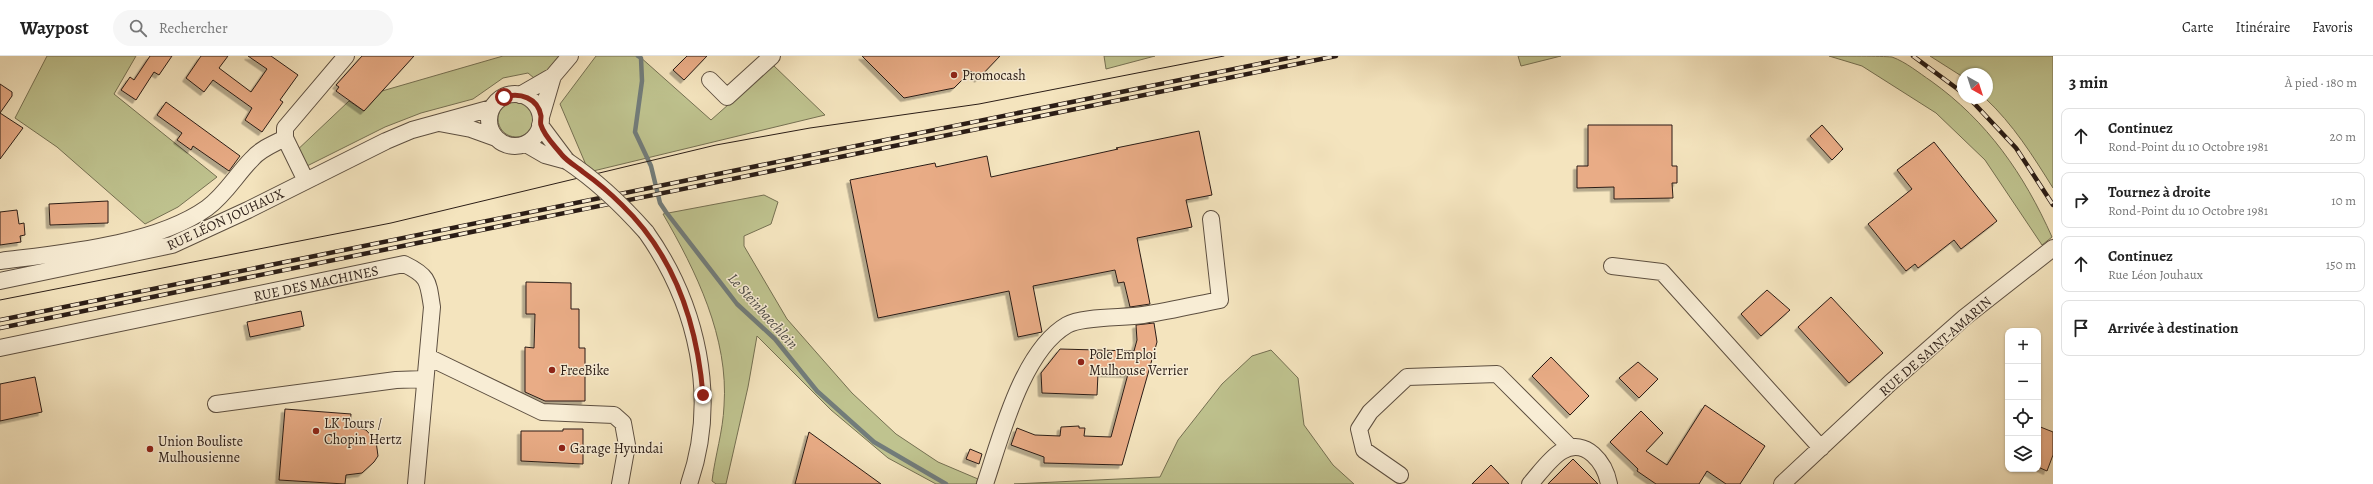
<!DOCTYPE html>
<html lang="fr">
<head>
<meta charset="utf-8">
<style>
  :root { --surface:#fff; --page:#f6f6f6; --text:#222; --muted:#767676; --line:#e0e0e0 }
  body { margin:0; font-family:Alegreya,serif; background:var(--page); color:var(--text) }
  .controls { position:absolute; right:12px; bottom:12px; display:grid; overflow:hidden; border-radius:8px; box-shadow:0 1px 3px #0004 }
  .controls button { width:36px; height:36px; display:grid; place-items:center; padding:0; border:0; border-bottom:1px solid var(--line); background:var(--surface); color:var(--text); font:20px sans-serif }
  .compass { position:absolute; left:1957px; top:12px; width:36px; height:36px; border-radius:50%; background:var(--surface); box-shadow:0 1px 3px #0004; rotate:141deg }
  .stop { position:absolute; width:12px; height:12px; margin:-9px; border:3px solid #8f2418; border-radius:50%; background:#fff }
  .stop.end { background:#8f2418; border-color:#fff; box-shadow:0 1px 4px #0008 }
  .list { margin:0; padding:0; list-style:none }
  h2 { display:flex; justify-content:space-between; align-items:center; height:52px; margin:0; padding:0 16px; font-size:17px }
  h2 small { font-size:13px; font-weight:400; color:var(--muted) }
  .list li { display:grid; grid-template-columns:26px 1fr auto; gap:12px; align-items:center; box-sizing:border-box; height:56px; margin:0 8px 8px; padding:0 8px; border:1px solid var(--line); border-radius:8px }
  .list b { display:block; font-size:15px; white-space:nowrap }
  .list p { margin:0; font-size:13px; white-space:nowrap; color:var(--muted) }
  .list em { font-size:13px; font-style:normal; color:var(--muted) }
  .icon { flex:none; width:22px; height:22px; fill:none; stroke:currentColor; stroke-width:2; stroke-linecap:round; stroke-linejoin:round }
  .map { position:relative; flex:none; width:2053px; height:428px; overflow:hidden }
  header { display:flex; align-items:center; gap:24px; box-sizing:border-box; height:56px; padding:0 20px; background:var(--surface); border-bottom:1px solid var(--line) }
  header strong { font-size:19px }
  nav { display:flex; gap:22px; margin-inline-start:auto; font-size:14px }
  .search { width:280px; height:36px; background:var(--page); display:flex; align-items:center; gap:10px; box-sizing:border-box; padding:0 14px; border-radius:22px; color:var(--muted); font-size:15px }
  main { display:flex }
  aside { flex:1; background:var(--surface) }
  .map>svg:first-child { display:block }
  .green { fill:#bfc38f; stroke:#757052 }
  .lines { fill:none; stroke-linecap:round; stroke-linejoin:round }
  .stream { stroke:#727c7a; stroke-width:4.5 }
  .building { fill:#e9ac86; stroke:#2b1d16; filter:url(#shadow) }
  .minor-casing { stroke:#5d4f40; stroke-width:18 }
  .minor { stroke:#f8edd5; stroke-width:16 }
  .tram { stroke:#2b1d16; stroke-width:1 }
  .rail-casing { stroke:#2b1d16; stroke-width:4.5 }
  .rail { stroke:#f8edd5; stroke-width:3; stroke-dasharray:9; stroke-linecap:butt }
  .minor-bridge-casing { stroke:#5d4f40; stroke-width:18; stroke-linecap:butt }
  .minor-bridge { stroke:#f8edd5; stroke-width:16 }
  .route { stroke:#8f2418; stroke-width:5 }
  .poi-dot { fill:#8f2418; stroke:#f8edd5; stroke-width:1.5 }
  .labels { text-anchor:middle; stroke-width:3; stroke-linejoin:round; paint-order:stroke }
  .poi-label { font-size:14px; fill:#2b1d16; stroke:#f8edd5; text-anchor:start }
  .street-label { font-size:14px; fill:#2b1d16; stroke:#f8edd5 }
  .water-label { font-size:15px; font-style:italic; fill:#4e4d48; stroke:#f8edd5 }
</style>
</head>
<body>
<header>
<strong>Waypost</strong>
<div class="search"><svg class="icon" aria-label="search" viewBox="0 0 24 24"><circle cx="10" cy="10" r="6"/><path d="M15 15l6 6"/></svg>Rechercher</div>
<nav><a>Carte</a><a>Itinéraire</a><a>Favoris</a></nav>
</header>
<main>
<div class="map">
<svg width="2053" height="428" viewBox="0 0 2053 428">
  <defs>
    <filter id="shadow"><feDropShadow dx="-3.5" dy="3.5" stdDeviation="0" flood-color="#0004"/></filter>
  </defs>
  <rect width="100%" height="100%" fill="#f4e4be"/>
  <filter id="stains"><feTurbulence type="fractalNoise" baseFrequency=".005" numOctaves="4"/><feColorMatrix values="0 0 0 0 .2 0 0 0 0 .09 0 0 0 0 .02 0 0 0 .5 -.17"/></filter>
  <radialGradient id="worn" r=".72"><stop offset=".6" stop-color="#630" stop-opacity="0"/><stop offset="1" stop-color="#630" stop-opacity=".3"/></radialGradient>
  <!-- green -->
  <path class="green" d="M47,0H136L114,38L217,121L178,151L145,168L57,91L15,62Z
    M503,0H570L540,27L528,17L503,22L473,43L421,57L385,71L301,113L293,98L349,45L364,55L382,35Z
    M596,0H639L711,64L773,9L825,59L589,116L560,48Z
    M1104,0H1155L1106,13Z
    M1518,0H1561L1521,10Z
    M1829,0C1842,0 1882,0 1892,1C1906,6 1919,17 1931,25C1987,65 2024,118 2052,181L2042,189L1985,104L1936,57L1862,10Z
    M1930,0H2053V132C2033,100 2013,68 1985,42H1987V18H1963V21Z
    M498 63a18 18 0 1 1 36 0a18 18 0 1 1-36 0Z
    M764,139L778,146L771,168L744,180V190L787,263L852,337L896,378L938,406L978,423L976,428H936L888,402L831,354L757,280L748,331L726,428H716L712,425C715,400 723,375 724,350C729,282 696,215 663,158Z
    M1271,294L1298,322L1304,369L1333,409L1354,428H1014L1160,421L1178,384L1222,328L1252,300Z"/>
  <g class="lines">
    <!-- stream -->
    <path class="stream" d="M638,0L641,2L642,25L635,76L651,110L660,147L666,156L737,248L775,283L817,335L874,386L946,428"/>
  </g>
  <!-- building -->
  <path class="building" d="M150,0H172L159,19L154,16L136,44L121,34L130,21L134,24Z
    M201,0H228L219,12L251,36L267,13L248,0H271L298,19L280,44L283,46L262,76L245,64L252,52L213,24L204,36L186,22Z
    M362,0H414L364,55L336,35L339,31L336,29Z
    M687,0H707L684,24L673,14Z
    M862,0H1000L978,23L971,15L954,32L904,42Z
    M0,28L12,36V40L0,57L23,72L0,103Z
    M166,46L240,100L229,115L193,90L191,94L177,84L182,77L157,59Z
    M1588,69H1672V110H1677V127H1672L1673,142L1614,143V131L1577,132V110H1588Z
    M1822,69L1843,93L1832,104L1810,80Z
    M1199,75L1212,139L1186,144L1192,171L1137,182L1150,248L1130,251L1124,226L1118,227L1115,214L1033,230L1042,276L1018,281L1009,235L878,262L850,124L935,107L936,111L987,100L991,121L1118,93L1116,92Z
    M1934,86L1997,165L1961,193L1954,184L1918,212L1915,208L1906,215L1868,168L1912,133L1897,114Z
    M108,145V167L50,169L49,148Z
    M17,154L19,168L24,167L25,179L20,180L21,186L0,189V156Z
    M526,226L571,227V253H579V292H585V345H545L525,336V291L534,292L535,258H526Z
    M1767,234L1790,254L1761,280L1741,258Z
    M1831,241L1883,297L1849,327L1798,271Z
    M301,255L304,270L250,281L247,266Z
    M1154,267L1157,286L1122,409L1044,407V401L1011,389L1017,372L1035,379L1060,380L1061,371L1079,370V372H1085L1084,380L1111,381L1128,318L1098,317L1097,339L1042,337L1041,317L1060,293L1134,295L1137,284L1136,269Z
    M1551,301L1589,340L1570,359L1532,320Z
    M1638,306L1658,323L1639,342L1619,322Z
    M35,321L42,356L0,365V328Z
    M1705,349L1765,390L1740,428H1726L1707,415L1699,428H1656L1637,415L1638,413L1610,386L1641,355L1663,377L1646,395L1667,409Z
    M285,353L351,358L350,370L366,374L376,385L378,400L374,406L362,417L346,419L345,428L279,424Z
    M2038,370L2053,376V399L2047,415L2038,411Z
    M563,373H583V408L521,405V375H563Z
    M809,376L881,428H795Z
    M970,393L982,398L979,408L966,403Z
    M1573,403L1598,428H1548Z
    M1491,409L1509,428H1472Z"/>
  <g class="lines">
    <defs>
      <path id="minor" d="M710,24L727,41L772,0
        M489 64a26 26 0 1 1 52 0a26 26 0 1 1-52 0Z
        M520,39L553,20L570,0
        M541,61L553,20
        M439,67L471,73L496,82
        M540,69L567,105
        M526,88L545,99L567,105
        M306,125L285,82V72L346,0
        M646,176C697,248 719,342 689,428
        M0,205C62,197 155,189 207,152C226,138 236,119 252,103C260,93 274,88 285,82
        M1612,210L1662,216L1821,392
        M0,225L172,189L248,154L386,85L412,74L492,52
        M0,292L404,208C429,220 428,225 432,251L416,428
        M428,301L542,356L614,359L623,367L627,389L620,428
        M216,348L396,324L425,323
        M1400,419L1364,394L1359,373L1370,356L1407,321L1497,318L1570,391
        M985,428C1001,381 1022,295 1067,269C1082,260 1124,262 1143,259C1169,255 1195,249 1220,244L1211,163
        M1530,428C1539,418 1550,402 1562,395C1586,381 1605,407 1609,428
        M1782,428L1890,327L1965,261L2053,192"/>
    </defs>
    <!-- minor casing -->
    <use href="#minor" class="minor-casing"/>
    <!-- minor -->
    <use href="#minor" class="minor"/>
    <!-- tram -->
    <path class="tram" d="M0,244L391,167L716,89L810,72L979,48L1224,0"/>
    <defs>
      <path id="rail" d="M1913,0L1963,37
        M1969,42L2016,92L2053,149
        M0,264L1298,0
        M0,272L1336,0"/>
    </defs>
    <!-- rail casing -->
    <use href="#rail" class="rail-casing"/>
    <!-- rail -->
    <use href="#rail" class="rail"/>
    <defs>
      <path id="minor-bridge" d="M567,105C597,125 622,149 646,176"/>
    </defs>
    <!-- minor-bridge casing -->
    <use href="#minor-bridge" class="minor-bridge-casing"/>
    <!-- minor-bridge -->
    <use href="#minor-bridge" class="minor-bridge"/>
  </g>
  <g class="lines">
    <!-- route -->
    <path class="route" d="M504,41C520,36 538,42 541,60C541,63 540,67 541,69C544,80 555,90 562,99C568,106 576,110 583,116C597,126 610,137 622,149C675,200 697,267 703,339"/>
  </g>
  <!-- markers -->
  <g class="poi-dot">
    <circle cx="954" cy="19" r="4"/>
    <circle cx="1081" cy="306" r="4"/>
    <circle cx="552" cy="314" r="4"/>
    <circle cx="316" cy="375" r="4"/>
    <circle cx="562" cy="392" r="4"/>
    <circle cx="150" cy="393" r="4"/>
  </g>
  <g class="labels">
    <!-- poi labels -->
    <g class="poi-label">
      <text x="962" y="24">Promocash</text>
      <text x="1089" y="303">Pole Emploi<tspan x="1089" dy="16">Mulhouse Verrier</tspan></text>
      <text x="560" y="319">FreeBike</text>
      <text x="324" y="372">LK Tours /<tspan x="324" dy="16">Chopin Hertz</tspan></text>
      <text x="158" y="390">Union Bouliste<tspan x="158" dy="16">Mulhousienne</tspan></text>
      <text x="570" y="397">Garage Hyundai</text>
    </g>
    <!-- street labels -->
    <g class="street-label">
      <text transform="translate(225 163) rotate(-25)" y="5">RUE LÉON JOUHAUX</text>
      <text transform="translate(316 227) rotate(-12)" y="5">RUE DES MACHINES</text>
      <text transform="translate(1935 290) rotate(-41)" y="5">RUE DE SAINT-AMARIN</text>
    </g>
    <!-- water labels -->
    <g class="water-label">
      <text transform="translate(763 255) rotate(48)" y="5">Le Steinbaechlein</text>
    </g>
  </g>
  <rect width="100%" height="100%" filter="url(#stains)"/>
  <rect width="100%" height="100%" fill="url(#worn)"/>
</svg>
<div class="controls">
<button>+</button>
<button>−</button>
<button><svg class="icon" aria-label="locate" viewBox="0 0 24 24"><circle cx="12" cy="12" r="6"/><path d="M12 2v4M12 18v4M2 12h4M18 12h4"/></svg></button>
<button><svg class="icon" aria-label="layers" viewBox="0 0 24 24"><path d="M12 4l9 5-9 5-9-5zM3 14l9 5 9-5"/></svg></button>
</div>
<svg class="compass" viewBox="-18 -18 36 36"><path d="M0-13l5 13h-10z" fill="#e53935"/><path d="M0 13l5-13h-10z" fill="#767676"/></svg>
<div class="stop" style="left:504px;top:41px"></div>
<div class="stop end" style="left:703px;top:339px"></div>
</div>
<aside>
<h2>3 min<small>À pied · 180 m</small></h2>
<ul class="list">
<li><svg class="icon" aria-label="ahead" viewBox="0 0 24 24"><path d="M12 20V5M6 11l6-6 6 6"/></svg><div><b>Continuez</b><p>Rond-Point du 10 Octobre 1981</p></div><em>20 m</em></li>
<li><svg class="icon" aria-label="right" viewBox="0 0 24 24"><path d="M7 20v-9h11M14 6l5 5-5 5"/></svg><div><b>Tournez à droite</b><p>Rond-Point du 10 Octobre 1981</p></div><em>10 m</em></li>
<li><svg class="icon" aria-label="ahead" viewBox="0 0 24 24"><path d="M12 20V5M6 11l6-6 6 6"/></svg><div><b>Continuez</b><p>Rue Léon Jouhaux</p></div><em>150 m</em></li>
<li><svg class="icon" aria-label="arrive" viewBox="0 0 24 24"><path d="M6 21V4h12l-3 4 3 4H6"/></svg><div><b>Arrivée à destination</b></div></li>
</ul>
</aside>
</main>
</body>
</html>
